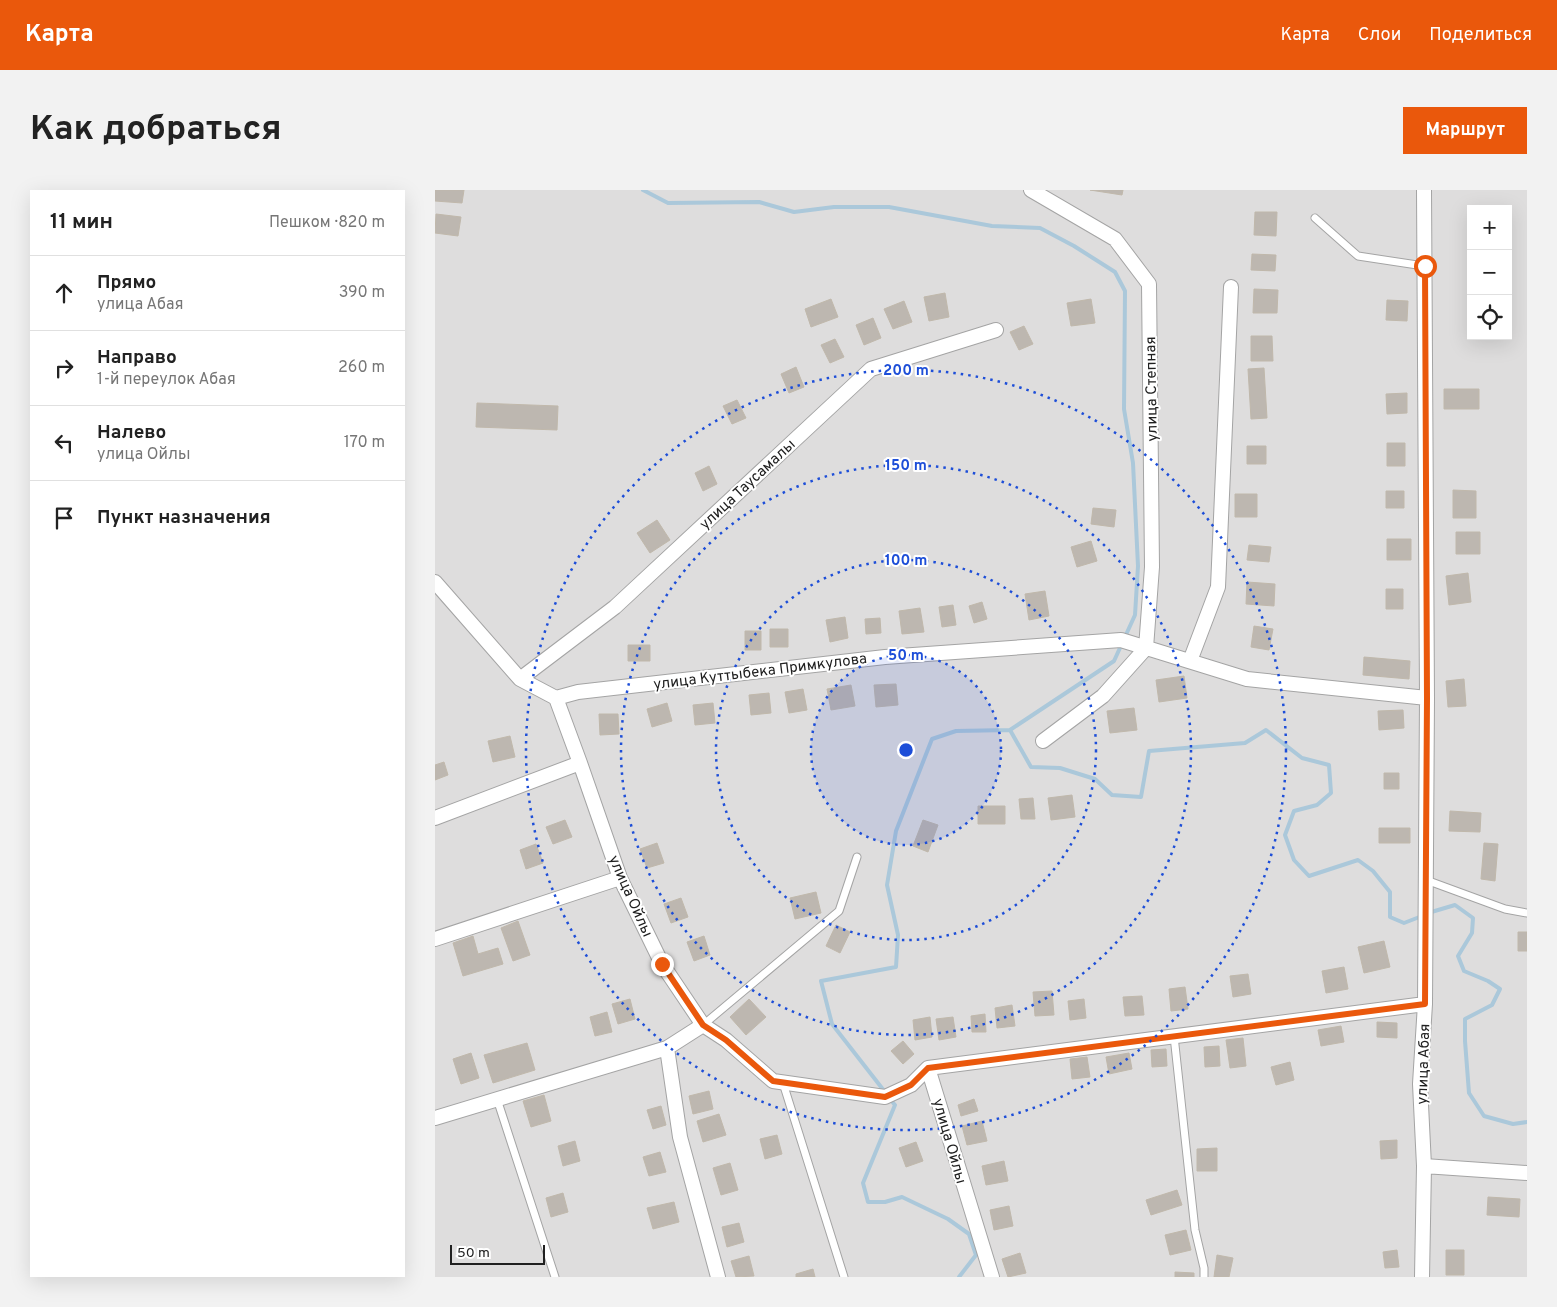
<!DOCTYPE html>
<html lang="ru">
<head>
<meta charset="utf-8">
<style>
  :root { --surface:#fff; --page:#f2f2f2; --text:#222; --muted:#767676; --line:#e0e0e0; --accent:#ea580c }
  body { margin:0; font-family:Overpass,sans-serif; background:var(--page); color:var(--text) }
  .controls { position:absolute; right:15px; top:15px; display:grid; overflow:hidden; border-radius:0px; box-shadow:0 5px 20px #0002 }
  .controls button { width:45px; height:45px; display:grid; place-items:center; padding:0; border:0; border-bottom:1px solid var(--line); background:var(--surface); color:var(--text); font:25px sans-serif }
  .scale { position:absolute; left:15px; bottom:12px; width:95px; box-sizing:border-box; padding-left:5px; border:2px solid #202020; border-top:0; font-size:14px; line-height:18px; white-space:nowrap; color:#202020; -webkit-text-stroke:4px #fff; paint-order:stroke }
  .stop { position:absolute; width:15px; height:15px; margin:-11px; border:4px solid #ea580c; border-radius:50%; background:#fff }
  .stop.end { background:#ea580c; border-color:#fff; box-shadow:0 1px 5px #0008 }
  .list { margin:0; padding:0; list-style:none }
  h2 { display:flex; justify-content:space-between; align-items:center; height:65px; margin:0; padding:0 20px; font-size:21px }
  h2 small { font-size:16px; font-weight:400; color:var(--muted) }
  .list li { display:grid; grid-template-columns:32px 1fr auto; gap:15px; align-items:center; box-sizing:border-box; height:75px; padding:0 20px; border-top:1px solid var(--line) }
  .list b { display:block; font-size:19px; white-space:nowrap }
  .list p { margin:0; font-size:16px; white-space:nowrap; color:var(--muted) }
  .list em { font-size:16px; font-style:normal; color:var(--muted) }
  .icon { flex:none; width:28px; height:28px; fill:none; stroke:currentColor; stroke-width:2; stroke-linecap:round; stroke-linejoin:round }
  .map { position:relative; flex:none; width:1092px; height:1087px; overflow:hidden; border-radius:0px }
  header { display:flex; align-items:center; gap:30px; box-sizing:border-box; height:70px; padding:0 25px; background:var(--accent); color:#fff }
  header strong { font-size:24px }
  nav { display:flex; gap:28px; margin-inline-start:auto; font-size:18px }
  .intro { display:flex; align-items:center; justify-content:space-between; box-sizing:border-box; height:120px; padding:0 30px }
  h1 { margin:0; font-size:35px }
  .button { padding:12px 22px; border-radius:0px; background:var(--accent); color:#fff; font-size:18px; font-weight:700 }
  main { display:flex; gap:30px; padding:0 30px }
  aside { flex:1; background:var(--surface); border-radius:0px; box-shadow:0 5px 20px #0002 }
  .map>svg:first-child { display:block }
  .residential { fill:#dedddd; fill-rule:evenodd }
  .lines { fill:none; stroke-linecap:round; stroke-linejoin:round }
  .stream { stroke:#abc8da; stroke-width:4 }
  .building { fill:#bdb7b0; stroke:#c0b8ab }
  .lane-casing { stroke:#a4a4a4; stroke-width:9 }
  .street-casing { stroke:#a4a4a4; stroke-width:16 }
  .lane { stroke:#fff; stroke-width:7 }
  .street { stroke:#fff; stroke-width:14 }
  .route { stroke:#ea580c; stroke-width:6 }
  .ring { fill:none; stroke:#1d4ed8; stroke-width:2.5; stroke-dasharray:2.5 5 }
  .labels { text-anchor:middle; stroke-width:4; stroke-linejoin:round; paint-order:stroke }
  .street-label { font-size:15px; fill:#202020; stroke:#fff }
  .centre { fill:#1d4ed8; stroke:#fff; stroke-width:2.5 }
  .ring-label { font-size:15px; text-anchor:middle; font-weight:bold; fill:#1d4ed8; stroke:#fff; stroke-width:4; stroke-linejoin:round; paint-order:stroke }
</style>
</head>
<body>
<header>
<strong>Карта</strong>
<nav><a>Карта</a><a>Слои</a><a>Поделиться</a></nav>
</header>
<div class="intro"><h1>Как добраться</h1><a class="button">Маршрут</a></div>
<main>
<aside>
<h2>11 мин<small>Пешком · 820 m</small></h2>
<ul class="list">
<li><svg class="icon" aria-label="ahead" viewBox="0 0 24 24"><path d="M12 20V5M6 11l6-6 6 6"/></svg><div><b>Прямо</b><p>улица Абая</p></div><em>390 m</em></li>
<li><svg class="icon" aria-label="right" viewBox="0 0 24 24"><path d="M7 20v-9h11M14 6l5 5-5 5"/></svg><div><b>Направо</b><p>1-й переулок Абая</p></div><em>260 m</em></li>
<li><svg class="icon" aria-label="left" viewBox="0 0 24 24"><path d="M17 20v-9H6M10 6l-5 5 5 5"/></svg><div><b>Налево</b><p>улица Ойлы</p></div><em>170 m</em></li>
<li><svg class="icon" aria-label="arrive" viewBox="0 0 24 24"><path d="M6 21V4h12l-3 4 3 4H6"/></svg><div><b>Пункт назначения</b></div></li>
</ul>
</aside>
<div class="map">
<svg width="1092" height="1087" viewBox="0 0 1092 1087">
  <rect width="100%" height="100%" fill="#f0eee7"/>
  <!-- residential -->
  <path class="residential" d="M0,0H1092V1087H0ZM1036,19H1073V146H1036Z"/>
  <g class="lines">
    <!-- stream -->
    <path class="stream" d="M208,0L233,13L324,12L359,22L399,17H454L557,36L605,38L639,56L680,82L690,101L689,219L698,273L703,376L700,425L679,471L575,540L521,541L497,549L461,641L452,695L463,745L461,777L386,791L397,834L450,902
      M575,540L596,577L625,578L660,589L677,605L706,607L714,561L810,553L831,540L867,568L894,575L896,603L882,615L859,621L850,645L859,670L874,686L923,670L938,681L955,702V727L969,733L987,726
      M993,723L1020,715L1038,728L1037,743L1023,766L1029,781L1053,791L1065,799L1057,815L1030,829V851L1034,903L1049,926L1078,934L1092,932
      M454,908L460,915L428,993L433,1012H450L467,1007L513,1029L534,1044L541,1065L524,1087"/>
  </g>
  <!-- building -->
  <path class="building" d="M0,0H29L27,13L0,11Z
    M655,0H688L687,5Z
    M820,22H842L841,46L819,45Z
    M1,24L26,27L23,46L0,43Z
    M817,64L841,65L840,81L816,80Z
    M819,99L843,100L842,123H818Z
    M510,103L514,127L494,131L489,107Z
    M396,109L403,127L376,137L370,119Z
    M656,109L660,133L636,136L632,113Z
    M952,110L973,111L972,131L951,130Z
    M469,111L477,132L458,139L449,119Z
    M438,128L446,148L429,155L421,135Z
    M589,136L598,154L584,160L575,142Z
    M816,146H837L838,171H816Z
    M400,149L409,167L395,173L386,155Z
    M361,177L369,197L354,203L346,184Z
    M829,178L832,228L816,229L813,179Z
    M1009,199H1044V219H1009Z
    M972,203V223L952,224L951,204Z
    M302,210L311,228L297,234L288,216Z
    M42,213L123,216L122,240L41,237Z
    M952,253H970V276H952Z
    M812,256H831V274H812Z
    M274,276L282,294L268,301L260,283Z
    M1018,300L1041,301V328H1018Z
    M951,301H969V318H951Z
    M800,304H822V327H800Z
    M658,318L681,320L679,337L656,334Z
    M222,330L235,350L215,363L202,343Z
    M1021,342H1045V364H1021Z
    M952,349H976V370H952Z
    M656,351L662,371L642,377L636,357Z
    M814,355L836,357L834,372L812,370Z
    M1033,383L1036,412L1014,415L1011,386Z
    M812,392L840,394L839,416L811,414Z
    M951,399H968V419H951Z
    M610,401L614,426L594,430L590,404Z
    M547,412L552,429L539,433L534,416Z
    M518,415L521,435L507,437L504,417Z
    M485,418L489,442L467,444L464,421Z
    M410,427L413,448L395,452L391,430Z
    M445,428L446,443L431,444L430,429Z
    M819,436L838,439L834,460L816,457Z
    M335,439H353V457H335Z
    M310,441H326V460H310Z
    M193,455H215V471H193Z
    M929,467L975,471L974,489L928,485Z
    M749,486L752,508L724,512L721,490Z
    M1029,489L1031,516L1013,517L1011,491Z
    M461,494L463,515L441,517L439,495Z
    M416,495L420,516L396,520L392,499Z
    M368,499L372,520L354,523L350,502Z
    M334,503L336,523L316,525L314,505Z
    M232,513L237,531L217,537L212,519Z
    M278,513L280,533L260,535L258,515Z
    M699,518L702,540L675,543L672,521Z
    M968,520L969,538L944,540L943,521Z
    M164,524H183L184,544L165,545Z
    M75,546L80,567L58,572L53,551Z
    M9,572L13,585L0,590V575Z
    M949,583H964V599H949Z
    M637,605L640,627L616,630L613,608Z
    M598,608L600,629H586L584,609Z
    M543,616H570V634H543Z
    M1015,621L1046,623L1045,642L1014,641Z
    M130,630L137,647L118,654L111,637Z
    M488,630L503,635L493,662L478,656Z
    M944,638H975V653H944Z
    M222,653L229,673L212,678L205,659Z
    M1049,653L1063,654L1060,691L1046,689Z
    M101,654L108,673L91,679L85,660Z
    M381,702L386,723L360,729L355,708Z
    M246,708L253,727L236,733L229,714Z
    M83,731L95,765L78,771L66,738Z
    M401,735L415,742L405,763L391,756Z
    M1083,742H1092V761H1083Z
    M38,746L43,764L63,758L68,774L28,786L18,753Z
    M269,746L275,765L259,771L252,752Z
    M949,751L955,777L929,783L923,757Z
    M909,777L913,799L891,803L887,781Z
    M813,784L816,804L798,807L795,786Z
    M750,797L753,819L736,821L734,799Z
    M617,801L619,825L600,826L598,802Z
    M707,806L709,825L690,826L688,807Z
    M195,809L200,829L183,834L177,814Z
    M314,809L331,827L311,845L295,827Z
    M649,809L651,828L635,830L633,811Z
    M577,815L580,836L562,838L560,818Z
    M172,822L177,842L160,846L155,827Z
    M550,824L551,842H537L536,826Z
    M495,827L497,847L480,850L478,830Z
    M518,827L521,847L504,850L501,829Z
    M942,832L962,833V848L942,847Z
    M906,836L909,852L886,856L883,840Z
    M808,848L811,876L795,878L791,850Z
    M468,851L479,864L468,874L456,861Z
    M92,853L100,880L58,893L49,865Z
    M784,856L785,876L770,877L769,857Z
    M731,859L732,876L717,877L716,860Z
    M36,863L44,888L26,894L18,869Z
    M694,863L697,879L674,884L671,867Z
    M652,867L655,887L637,889L635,869Z
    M855,872L859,890L841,895L836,877Z
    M274,901L278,919L258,924L254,906Z
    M109,905L116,931L96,937L88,911Z
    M539,909L543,921L526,926L523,915Z
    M226,916L231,935L218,939L212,920Z
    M284,924L291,945L268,952L262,931Z
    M547,931L552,951L532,955L527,936Z
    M342,945L347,964L330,969L325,949Z
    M962,950V968L946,969L945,951Z
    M140,951L145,971L128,976L123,956Z
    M481,952L488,971L471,977L464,958Z
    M782,958V981H762V959Z
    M225,962L231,982L214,986L208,967Z
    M569,971L573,991L551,995L547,976Z
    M295,973L303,1000L286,1005L278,978Z
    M742,1000L747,1015L716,1025L711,1010Z
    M128,1003L133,1022L116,1027L111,1008Z
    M1053,1007L1085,1009L1084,1027L1052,1025Z
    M239,1012L244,1032L218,1039L212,1018Z
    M574,1016L578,1036L559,1040L555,1020Z
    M304,1033L309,1052L292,1057L287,1037Z
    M751,1040L756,1060L735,1065L730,1045Z
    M962,1060L964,1077L950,1078L948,1062Z
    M1011,1060H1029V1085H1011Z
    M585,1063L591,1083L573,1087L567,1069Z
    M782,1065L798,1068L794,1087H779Z
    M314,1066L319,1086L301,1087L296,1071Z
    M378,1079L380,1087H361V1084Z
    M740,1082L759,1083V1087H740Z"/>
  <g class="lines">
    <defs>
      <path id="lane" d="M880,28L923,66L989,76
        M991,690L1070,719L1092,723
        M268,835L404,721L422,667
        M739,846L760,1040L769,1078V1087
        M348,893L409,1087
        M62,909L120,1087"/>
      <path id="street" d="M596,0L680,49L714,94L717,377L711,458L668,506L608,551
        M0,392L85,489L121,508L143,502L450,467L686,450L812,489L992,508
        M755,471L783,397L796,97
        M85,489L180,417L436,179L561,140
        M145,573L185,688L227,774L268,835L291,850L338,891L450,907L476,895L493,878L557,1087
        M0,628L145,573L121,508
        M0,749L185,688
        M268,835L232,858L245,947L283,1087
        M493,878L990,814
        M0,928L232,858
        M989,976L1092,983
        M987,1087L989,976L985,894L990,814L992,508L989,0"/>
    </defs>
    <!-- lane casing -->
    <use href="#lane" class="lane-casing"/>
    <!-- street casing -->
    <use href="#street" class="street-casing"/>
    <!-- lane -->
    <use href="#lane" class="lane"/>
    <!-- street -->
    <use href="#street" class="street"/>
  </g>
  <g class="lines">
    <!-- route -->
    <path class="route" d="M227,774L268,835L291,850L338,891L450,907L476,895L493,878L990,814L992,508L990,76"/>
  </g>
  <!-- distance rings -->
  <circle cx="471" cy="560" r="95" fill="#1d4ed8" fill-opacity=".12"/>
  <g class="ring">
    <circle cx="471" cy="560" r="95"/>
    <circle cx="471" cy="560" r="190"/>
    <circle cx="471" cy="560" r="285"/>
    <circle cx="471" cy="560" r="380"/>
  </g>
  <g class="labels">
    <!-- street labels -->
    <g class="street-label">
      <text transform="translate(716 199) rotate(-91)" y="5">улица Степная</text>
      <text transform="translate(312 294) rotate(-43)" y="5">улица Таусамалы</text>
      <text transform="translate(325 481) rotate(-7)" y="5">улица Куттыбека Примкулова</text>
      <text transform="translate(196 706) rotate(66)" y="5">улица Ойлы</text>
      <text transform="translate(988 874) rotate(-88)" y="5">улица Абая</text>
      <text transform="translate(515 951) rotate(74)" y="5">улица Ойлы</text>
    </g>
  </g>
  <circle cx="471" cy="560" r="8" class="centre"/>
  <g class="ring-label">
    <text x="471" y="185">200 m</text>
    <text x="471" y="280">150 m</text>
    <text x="471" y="375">100 m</text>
    <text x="471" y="470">50 m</text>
  </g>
</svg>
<div class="controls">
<button>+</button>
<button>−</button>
<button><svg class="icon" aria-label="locate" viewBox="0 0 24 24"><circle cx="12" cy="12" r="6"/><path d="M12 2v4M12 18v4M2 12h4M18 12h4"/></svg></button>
</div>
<div class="scale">50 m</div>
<div class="stop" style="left:990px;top:76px"></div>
<div class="stop end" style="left:227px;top:774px"></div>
</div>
</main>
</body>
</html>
